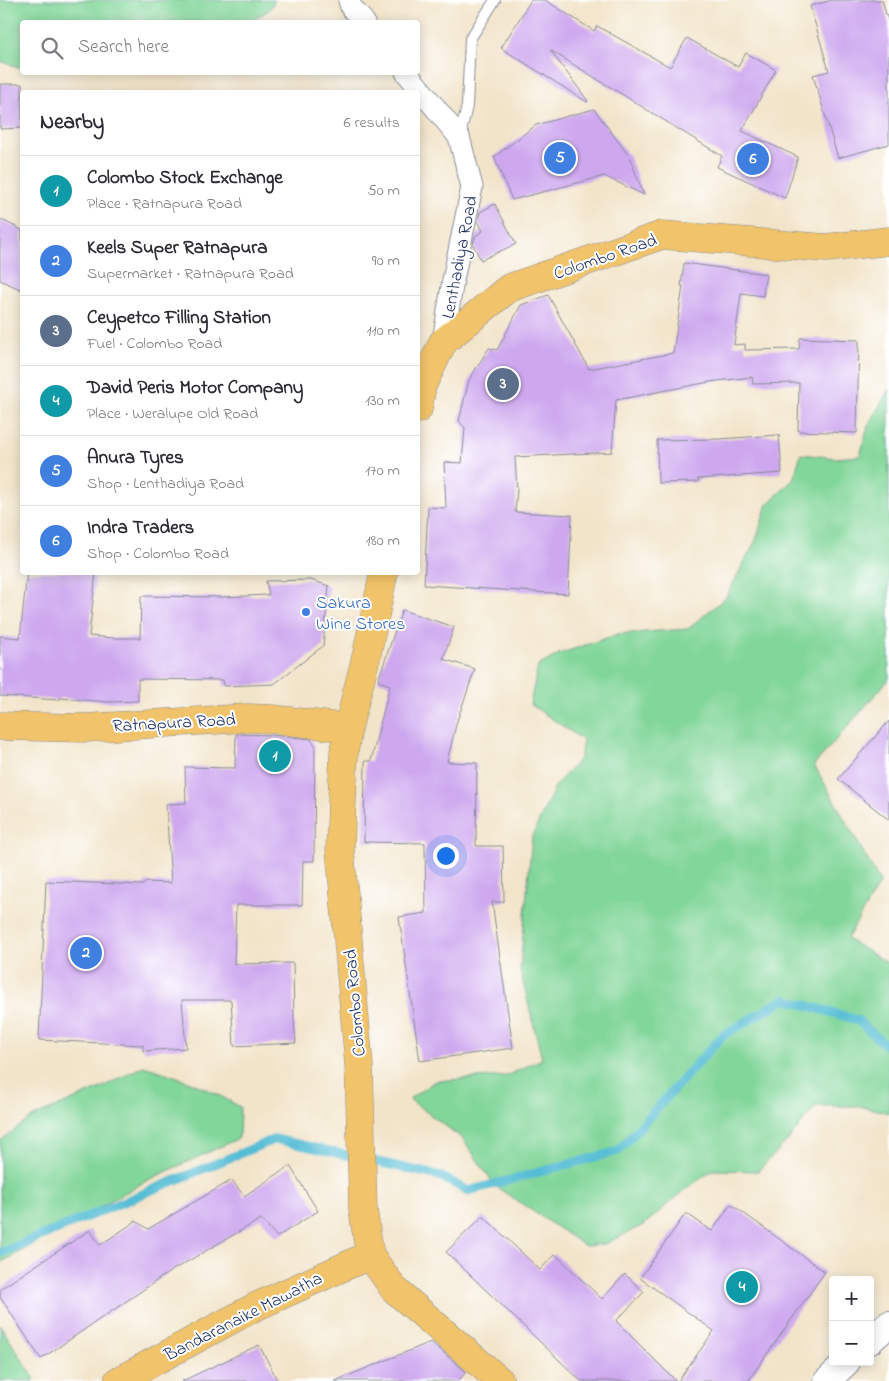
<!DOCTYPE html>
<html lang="en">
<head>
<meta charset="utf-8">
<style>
  :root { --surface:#fff; --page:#f2f2f3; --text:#2b2b33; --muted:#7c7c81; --line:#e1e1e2; --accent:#7c3aed }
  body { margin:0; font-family:"Indie Flower",sans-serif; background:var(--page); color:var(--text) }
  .controls { position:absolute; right:15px; bottom:15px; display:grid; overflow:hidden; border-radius:5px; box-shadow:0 2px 12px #0003 }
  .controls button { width:45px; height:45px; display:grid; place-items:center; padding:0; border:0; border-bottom:1px solid var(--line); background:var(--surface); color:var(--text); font:25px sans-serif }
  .you { position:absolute; left:445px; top:855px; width:18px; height:18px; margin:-12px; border:4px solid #fff; border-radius:50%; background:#1a73e8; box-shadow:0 0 0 8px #1a73e833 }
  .badge { display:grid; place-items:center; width:32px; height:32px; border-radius:50%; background:var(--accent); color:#fff; font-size:16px; font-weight:700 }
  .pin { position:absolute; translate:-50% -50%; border:2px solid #fff; box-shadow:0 1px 5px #0006 }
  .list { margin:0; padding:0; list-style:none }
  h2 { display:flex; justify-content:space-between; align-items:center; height:65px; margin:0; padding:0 20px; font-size:21px }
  h2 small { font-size:16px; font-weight:400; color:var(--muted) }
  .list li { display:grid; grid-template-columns:32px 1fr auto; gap:15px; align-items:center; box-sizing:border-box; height:70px; padding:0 20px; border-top:1px solid var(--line) }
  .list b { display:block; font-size:19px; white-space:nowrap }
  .list p { margin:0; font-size:16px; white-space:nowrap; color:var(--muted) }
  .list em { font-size:16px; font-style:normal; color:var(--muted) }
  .icon { flex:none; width:28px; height:28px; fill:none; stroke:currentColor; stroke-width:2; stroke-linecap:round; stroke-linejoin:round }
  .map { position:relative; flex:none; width:889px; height:1381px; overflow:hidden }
  .search { position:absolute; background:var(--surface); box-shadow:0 2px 12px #0003; left:20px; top:20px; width:400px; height:55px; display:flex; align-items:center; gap:12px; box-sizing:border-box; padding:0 18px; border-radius:5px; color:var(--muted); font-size:19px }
  .panel { position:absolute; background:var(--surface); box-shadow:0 2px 12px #0003; left:20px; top:90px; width:400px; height:485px; border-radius:5px }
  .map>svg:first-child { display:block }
  .green { fill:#81d699; stroke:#4e827c }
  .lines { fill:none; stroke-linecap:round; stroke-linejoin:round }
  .stream { stroke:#57bdd5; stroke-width:9 }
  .building { fill:#cea8ef }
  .service-casing { stroke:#868a94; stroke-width:12 }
  .minor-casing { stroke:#868a94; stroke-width:23 }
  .tertiary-casing { stroke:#868a94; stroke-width:28 }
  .primary-casing { stroke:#868a94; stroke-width:29 }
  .trunk-casing { stroke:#868a94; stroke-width:29 }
  .service { stroke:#fff; stroke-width:10 }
  .minor { stroke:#fff; stroke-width:21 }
  .tertiary { stroke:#fff; stroke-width:26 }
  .primary { stroke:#f1c36a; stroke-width:28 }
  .trunk { stroke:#f1c36a; stroke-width:28 }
  .shop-dot { fill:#3f7fe0; stroke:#fff; stroke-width:2 }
  .labels { text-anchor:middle; stroke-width:4; stroke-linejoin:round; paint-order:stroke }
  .street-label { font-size:18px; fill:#1b2f5e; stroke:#fff }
  .shop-label { font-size:18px; fill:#366cbe; stroke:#fff; text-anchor:start }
</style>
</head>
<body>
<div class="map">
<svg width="889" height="1381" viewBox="0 0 889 1381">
  <rect width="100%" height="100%" fill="#fff"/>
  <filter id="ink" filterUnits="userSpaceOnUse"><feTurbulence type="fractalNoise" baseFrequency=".02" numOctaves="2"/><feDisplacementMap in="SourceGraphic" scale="10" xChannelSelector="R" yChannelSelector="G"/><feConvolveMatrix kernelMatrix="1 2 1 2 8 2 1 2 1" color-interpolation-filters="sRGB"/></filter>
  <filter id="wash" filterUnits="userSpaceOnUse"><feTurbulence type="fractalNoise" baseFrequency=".0096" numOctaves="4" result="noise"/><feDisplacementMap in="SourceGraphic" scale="20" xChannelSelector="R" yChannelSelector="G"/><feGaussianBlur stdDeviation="1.12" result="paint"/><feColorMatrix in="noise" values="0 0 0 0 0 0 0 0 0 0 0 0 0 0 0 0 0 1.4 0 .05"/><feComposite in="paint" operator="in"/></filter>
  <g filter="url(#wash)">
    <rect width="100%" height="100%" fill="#f2e4c9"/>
    <!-- green -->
    <path class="green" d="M0,0H275L269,10L250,22H22V68L0,61Z
      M889,389V679L814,765L880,882L847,939L889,964V1113L859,1106H816L789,1139L758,1171L713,1170L684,1190L645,1224L605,1244L585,1246L495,1186L463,1139L409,1099L435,1081L506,1076L542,1059L520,970L532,836L556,785L580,759L583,740L530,704L538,666L559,654L618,634L688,629L726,597L756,540L767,504L793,480L801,454L836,458L860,456L868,426Z
      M143,1066C179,1076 208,1088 240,1107L239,1138L146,1181L0,1263V1141L31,1118L101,1088Z
      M0,1325L34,1378V1381H0Z"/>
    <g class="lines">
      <!-- stream -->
      <path class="stream" d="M0,1253L275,1139L440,1176L468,1191L618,1151L722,1036L785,999L857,1020L889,1048"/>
    </g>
    <g id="blocks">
      <!-- building -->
      <path class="building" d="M531,0H545L594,31L597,26L670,67L687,38L738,67L746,53L776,70L742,131L798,157L785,198L717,167L722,156L550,50L588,101L587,102L501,48Z
        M832,0H882L889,24V144L838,158L813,75L829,71L810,6Z
        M0,84H22V128L0,129Z
        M594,109L629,156L644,195L604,176L512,200L494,157L536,125Z
        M495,204L516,244L481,260L473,245L475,236L483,231L478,221L480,212Z
        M0,219L22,230V290L0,280Z
        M684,263L766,274L763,296L741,293L734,345L745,344V350L799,349L800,338L859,340L857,433L798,431L799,383L753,384L752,377L709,382L616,400L612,452L515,457L517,489L515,512L572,515L568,594L424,585L428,507L446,508L444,462L462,463L465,428L459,421L469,380L489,348L497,350L521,305L548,295L589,369L673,353L683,286H681Z
        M779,435L782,473L698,479V482L658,483L657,440L719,439Z
        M27,572H96L89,636L113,638H140L141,596L221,597L269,595L266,581L311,580L329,586L323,646L274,684L224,686L223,680L138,679V701L108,702L60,698L59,700L0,696V636L20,638Z
        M402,610L454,627L443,659L475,669L457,721L447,762L477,763L476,846H503L504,902H492L513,1048L420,1061L399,917L426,913L425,843L364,842L365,761H371L390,685L378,681Z
        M889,721V820L838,779Z
        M236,734L271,735L311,739L315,745L314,861H303L302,905H236L234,964L293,963L294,1021L296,1043L234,1046L231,1000H182L186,1048L143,1051V1045L39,1040L46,881L143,885L146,882L171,883L166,804L186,803L185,767L235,768Z
        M290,1166L318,1211L277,1237L261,1219L171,1271L41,1359L0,1297V1289L90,1230L100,1245L136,1221L148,1229L232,1180L244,1196Z
        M731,1204L825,1272L748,1381H678L714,1331L640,1278L686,1213L712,1231Z
        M483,1216L540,1270L555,1254L602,1299L625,1274L644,1292L616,1321L676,1381H581L446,1252Z
        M431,1342L466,1372L458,1381H335Z
        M259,1345L278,1381H182Z"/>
    </g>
  </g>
  <g filter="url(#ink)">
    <use href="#blocks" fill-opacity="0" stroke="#868a94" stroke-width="1"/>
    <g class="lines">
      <defs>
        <path id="service" d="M460,136L467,106L470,39L495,0"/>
        <path id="minor" d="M349,0L351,7L364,22
          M406,72L459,137L472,187L453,280L443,342"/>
        <path id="tertiary" d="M870,1341L889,1324
          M827,1381L847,1362"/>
        <path id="primary" d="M118,1381L255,1307L370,1255"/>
        <path id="trunk" d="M418,409L422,386L443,342L509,288L662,235L826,248L889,241
          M384,572L367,653L348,728L344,752L340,849L359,1065L363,1209L367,1236L370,1255L394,1289L500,1381
          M0,726L85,728L247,718L272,719L348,728"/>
      </defs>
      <!-- service casing -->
      <use href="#service" class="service-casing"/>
      <!-- minor casing -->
      <use href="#minor" class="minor-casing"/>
      <!-- tertiary casing -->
      <use href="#tertiary" class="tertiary-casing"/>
      <!-- primary casing -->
      <use href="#primary" class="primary-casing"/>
      <!-- trunk casing -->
      <use href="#trunk" class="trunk-casing"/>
      <!-- service -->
      <use href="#service" class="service"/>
      <!-- minor -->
      <use href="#minor" class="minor"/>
      <!-- tertiary -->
      <use href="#tertiary" class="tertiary"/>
      <!-- primary -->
      <use href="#primary" class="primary"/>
      <!-- trunk -->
      <use href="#trunk" class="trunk"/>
    </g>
  </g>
  <!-- markers -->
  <circle class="shop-dot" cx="306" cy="612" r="5"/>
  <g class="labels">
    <!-- street labels -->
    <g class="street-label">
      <text transform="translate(605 256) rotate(-19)" y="6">Colombo Road</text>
      <text transform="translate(459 257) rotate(-79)" y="6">Lenthadiya Road</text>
      <text transform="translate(174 722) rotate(-3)" y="6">Ratnapura Road</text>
      <text transform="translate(354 1003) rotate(-95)" y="6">Colombo Road</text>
      <text transform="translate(243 1316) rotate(-27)" y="6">Bandaranaike Mawatha</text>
    </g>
    <!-- shop labels -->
    <g class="shop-label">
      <text x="316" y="608">Sakura<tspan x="316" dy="21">Wine Stores</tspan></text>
    </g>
  </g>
</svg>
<div class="controls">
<button>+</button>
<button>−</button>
</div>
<div class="you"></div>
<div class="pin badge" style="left:275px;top:756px;background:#0f9aa8">1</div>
<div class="pin badge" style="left:86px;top:953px;background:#3f7fe0">2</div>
<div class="pin badge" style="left:503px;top:384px;background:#5c6f8a">3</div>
<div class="pin badge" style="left:742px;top:1287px;background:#0f9aa8">4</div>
<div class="pin badge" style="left:560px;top:158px;background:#3f7fe0">5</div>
<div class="pin badge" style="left:753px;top:159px;background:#3f7fe0">6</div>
<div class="search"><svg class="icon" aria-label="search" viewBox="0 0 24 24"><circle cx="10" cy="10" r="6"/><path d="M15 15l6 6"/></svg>Search here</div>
<section class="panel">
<h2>Nearby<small>6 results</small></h2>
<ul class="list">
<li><span class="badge" style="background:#0f9aa8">1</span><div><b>Colombo Stock Exchange</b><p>Place · Ratnapura Road</p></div><em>50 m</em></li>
<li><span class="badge" style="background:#3f7fe0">2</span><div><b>Keels Super Ratnapura</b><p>Supermarket · Ratnapura Road</p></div><em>90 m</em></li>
<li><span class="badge" style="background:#5c6f8a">3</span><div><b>Ceypetco Filling Station</b><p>Fuel · Colombo Road</p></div><em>110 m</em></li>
<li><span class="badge" style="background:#0f9aa8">4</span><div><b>David Peris Motor Company</b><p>Place · Weralupe Old Road</p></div><em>130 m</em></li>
<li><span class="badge" style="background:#3f7fe0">5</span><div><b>Anura Tyres</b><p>Shop · Lenthadiya Road</p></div><em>170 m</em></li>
<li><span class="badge" style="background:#3f7fe0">6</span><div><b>Indra Traders</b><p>Shop · Colombo Road</p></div><em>180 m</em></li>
</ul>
</section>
</div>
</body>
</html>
